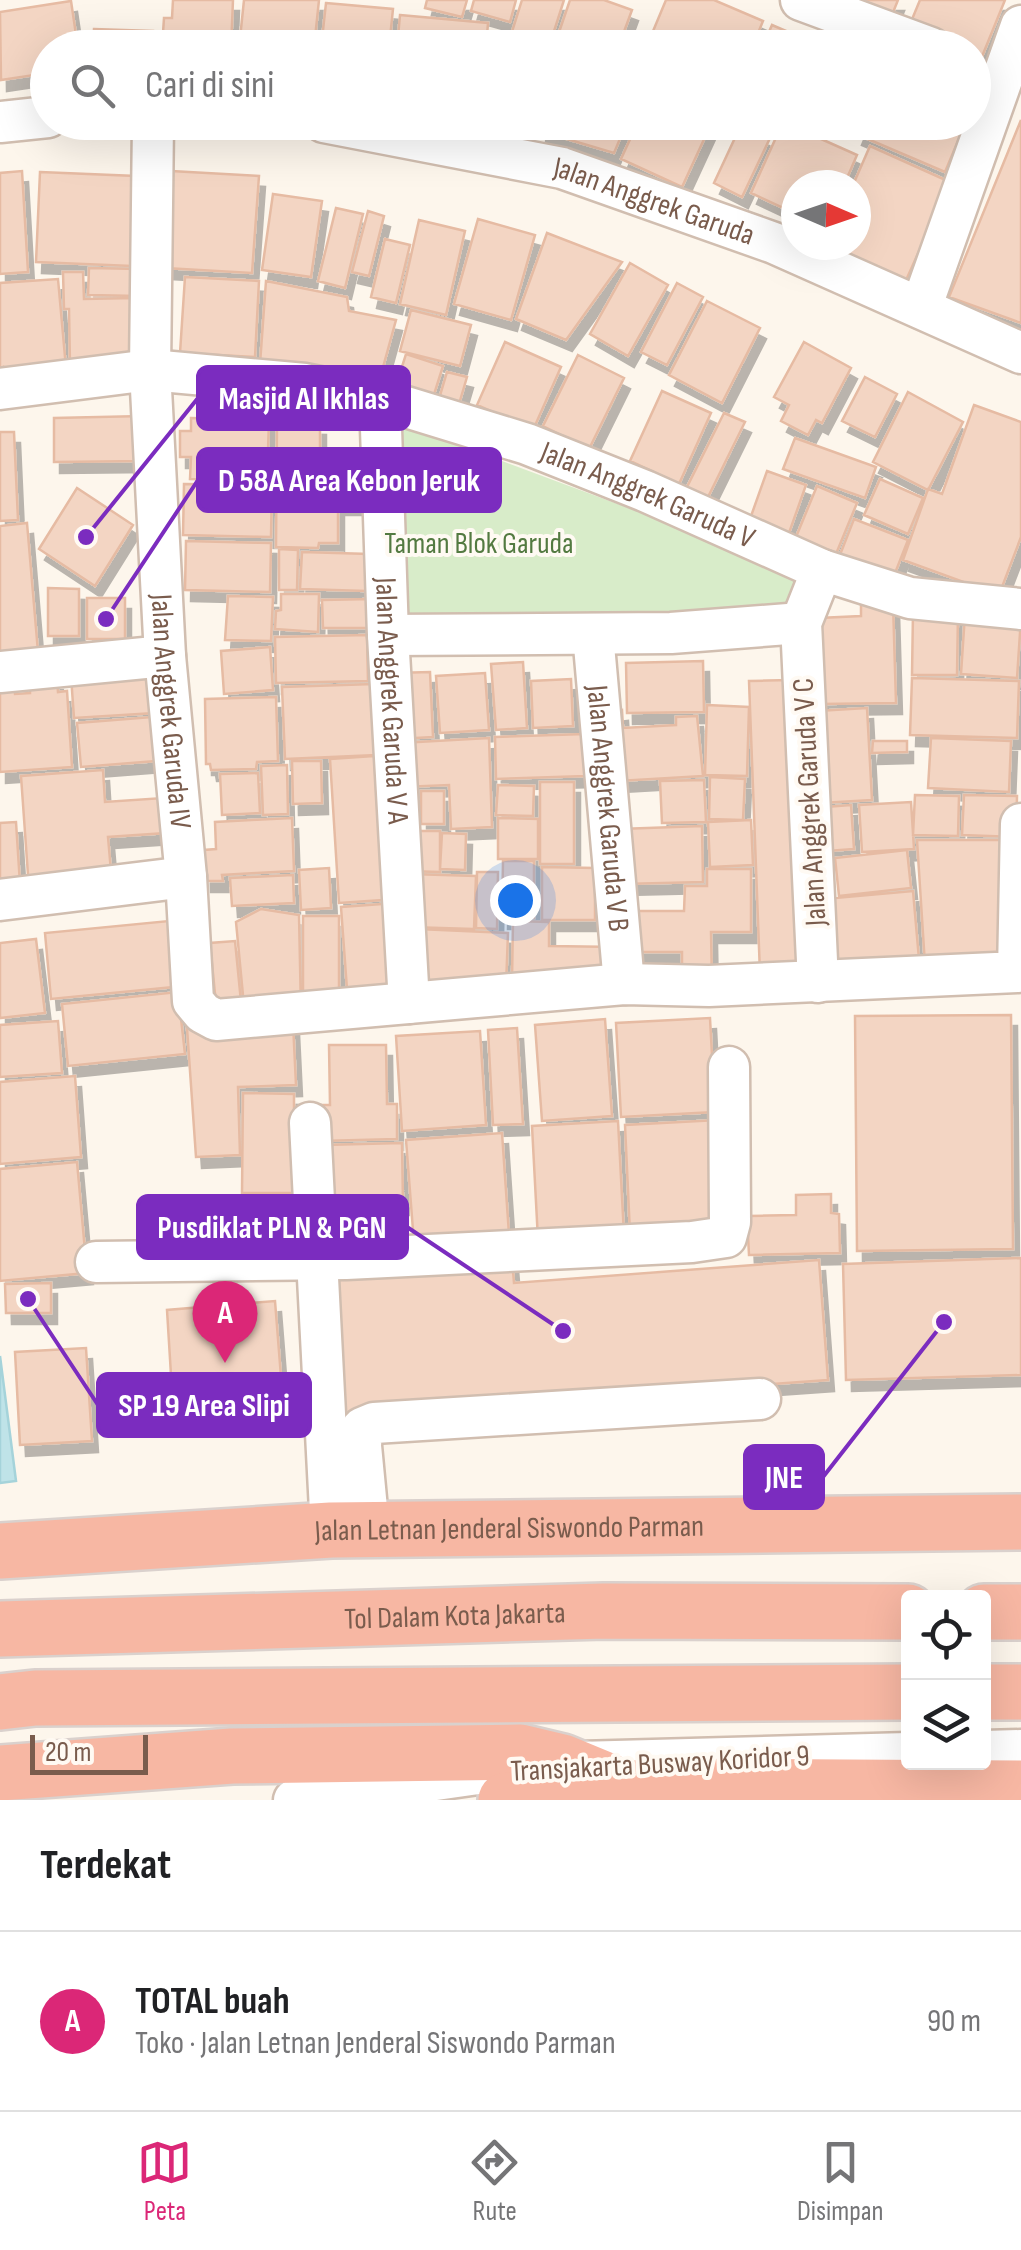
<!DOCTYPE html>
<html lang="id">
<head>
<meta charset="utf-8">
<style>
  :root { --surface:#fff; --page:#f6f6f6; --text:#202124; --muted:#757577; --line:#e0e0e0; --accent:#db2777 }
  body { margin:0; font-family:"Sofia Sans Condensed",sans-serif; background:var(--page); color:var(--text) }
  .controls { position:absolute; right:30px; bottom:30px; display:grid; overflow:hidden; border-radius:10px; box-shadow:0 10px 40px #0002 }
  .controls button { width:90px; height:90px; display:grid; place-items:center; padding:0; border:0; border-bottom:2px solid var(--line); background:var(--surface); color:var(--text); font:50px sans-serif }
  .compass { position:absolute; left:781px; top:170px; width:90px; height:90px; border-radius:50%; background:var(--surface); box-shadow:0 10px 40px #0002; rotate:92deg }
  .scale { position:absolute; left:30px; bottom:25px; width:118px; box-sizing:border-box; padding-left:10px; border:5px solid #7a5c4d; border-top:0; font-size:28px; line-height:35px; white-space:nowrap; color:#7a5c4d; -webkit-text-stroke:8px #fffaf3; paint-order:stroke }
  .you { position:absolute; left:515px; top:900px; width:35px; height:35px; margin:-25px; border:8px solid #fff; border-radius:50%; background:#1a73e8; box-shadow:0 0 0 15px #1a73e833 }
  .badge { display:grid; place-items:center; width:65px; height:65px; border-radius:50%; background:var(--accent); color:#fff; font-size:32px; font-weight:700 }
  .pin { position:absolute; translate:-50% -82px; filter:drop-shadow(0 2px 5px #0008) }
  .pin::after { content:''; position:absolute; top:52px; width:35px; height:30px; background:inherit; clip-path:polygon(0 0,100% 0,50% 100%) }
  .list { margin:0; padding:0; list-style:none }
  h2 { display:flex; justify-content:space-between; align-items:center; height:130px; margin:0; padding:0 40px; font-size:42px }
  h2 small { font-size:32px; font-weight:400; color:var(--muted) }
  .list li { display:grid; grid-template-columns:65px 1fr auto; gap:30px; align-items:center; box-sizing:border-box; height:180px; padding:0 40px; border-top:2px solid var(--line) }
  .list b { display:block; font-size:38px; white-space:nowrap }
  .list p { margin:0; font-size:32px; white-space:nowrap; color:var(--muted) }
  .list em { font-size:32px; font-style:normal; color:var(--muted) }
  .icon { flex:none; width:55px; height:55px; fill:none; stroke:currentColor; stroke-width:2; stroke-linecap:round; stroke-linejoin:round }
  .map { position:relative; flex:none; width:1021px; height:1800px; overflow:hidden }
  .search { position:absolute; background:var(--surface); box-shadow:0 10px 40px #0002; left:30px; right:30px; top:30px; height:110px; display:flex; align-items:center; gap:25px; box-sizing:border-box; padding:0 35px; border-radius:55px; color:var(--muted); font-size:38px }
  .sheet { height:310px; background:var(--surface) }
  nav { display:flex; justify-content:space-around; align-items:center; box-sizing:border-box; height:140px; border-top:2px solid var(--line); background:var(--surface); font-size:28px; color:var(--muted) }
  nav a { display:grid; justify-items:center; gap:5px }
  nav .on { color:var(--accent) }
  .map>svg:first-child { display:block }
  .green { fill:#d8ecc9 }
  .water { fill:#bfe3e8; stroke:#a5d3da; stroke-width:2.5 }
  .building { fill:#f3d5c3; stroke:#e6bba3; stroke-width:2.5; filter:url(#shadow) }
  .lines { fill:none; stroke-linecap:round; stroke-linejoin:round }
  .minor-casing { stroke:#d1beb0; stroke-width:45 }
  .highway-casing { stroke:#dad1cd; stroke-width:60 }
  .minor { stroke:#fff; stroke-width:40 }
  .highway { stroke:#f7b7a3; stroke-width:55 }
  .labels { text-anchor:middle; stroke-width:8; stroke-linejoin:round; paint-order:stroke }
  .street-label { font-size:30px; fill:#7a5c4d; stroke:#fffaf3 }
  .park-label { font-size:30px; fill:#537a41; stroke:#fffaf3 }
  .leader { fill:none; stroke:#7b2cbf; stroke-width:4 }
  .callout-dot { fill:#7b2cbf; stroke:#fffaf3; stroke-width:4 }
  .callout { fill:#7b2cbf; stroke:#7b2cbf; stroke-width:4 }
  .callout-label { font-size:32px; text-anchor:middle; font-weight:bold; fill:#fff }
</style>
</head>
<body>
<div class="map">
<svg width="1021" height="1800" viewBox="0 0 1021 1800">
  <defs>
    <filter id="shadow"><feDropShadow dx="6" dy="11" stdDeviation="0" flood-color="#0004"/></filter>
  </defs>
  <rect width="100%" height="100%" fill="#fdf6ec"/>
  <!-- green -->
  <path class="green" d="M389,419L814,577L795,620L683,612L396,634Z"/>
  <!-- water -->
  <path class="water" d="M0,1356L16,1481L0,1483Z"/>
  <!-- building -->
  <path class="building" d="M173,0H233L231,48H162L164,18H172Z
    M244,0H319L314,48H239Z
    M427,0H467L462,17L425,8Z
    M474,0H516L510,22L471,11Z
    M522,0H564L549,47L511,35Z
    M570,0H604L632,10L618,48H584L557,38Z
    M666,0H714L763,21L752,48H646Z
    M824,0H898L888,25Z
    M920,0H1005L981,59L974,56V48H953L908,29Z
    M71,1L78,48H48V73L1,80L0,12Z
    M326,3L393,9L389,48H321Z
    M400,15L488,23L486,48H397Z
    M772,25L814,43L812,48H762Z
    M94,29L153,31L152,48H93Z
    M1021,120V323L949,297Z
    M541,122H627L614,153L540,131Z
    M638,122H712L682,187L621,159Z
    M783,122L857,155L844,185H796V214L751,193Z
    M861,122H966L945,172L856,134Z
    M741,125L770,138L742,197L714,183Z
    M870,146L950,182L903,287L826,245H856V185H853Z
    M22,171L28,272L0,274V173Z
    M171,171L259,176L252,273L165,268Z
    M40,172L136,176L132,266L36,262Z
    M273,194L322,201L311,277L262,270Z
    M336,208L363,214L345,288L318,281Z
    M368,211L384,216L369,276L352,272Z
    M478,219L535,235L511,320L454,304Z
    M419,220L465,231L446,315L400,304Z
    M547,233L622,262L566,340L516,319Z
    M385,239L410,245L396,303L371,297Z
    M630,263L668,285L628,356L590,334Z
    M89,268L140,269L139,296L88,295Z
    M63,272H83L84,299L136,298L138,364L70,365L69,309H64Z
    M185,277L259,281L255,357L180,353Z
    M58,279L66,368L3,372V367L0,368V283Z
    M266,281L347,297L349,311L396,320L377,389L260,364Z
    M677,283L703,297L667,365L641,352Z
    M707,301L760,328L722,403L669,375Z
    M411,310L471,325L460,366L400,351Z
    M505,342L561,367L533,430L477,405Z
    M804,342L851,368L822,423L816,420L808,435L781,421L789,405L774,397Z
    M406,354L443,366L431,404L394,392Z
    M578,355L624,378L589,449L543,426Z
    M447,372L467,377L459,404L439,399Z
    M865,377L897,394L875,437L842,421Z
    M662,391L711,413L679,484L630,461Z
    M908,392L963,422L928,490L873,462Z
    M974,405L1021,422V537L999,595L903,560L928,489L942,494Z
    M724,413L745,422L707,499L686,489Z
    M143,416L144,461L54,462V418Z
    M191,418L269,420L267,481L190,479L191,457H180V431H191Z
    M277,423L320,424V453L370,454V504H338V543H319L318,548L276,547Z
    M0,432H14L18,520L0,521Z
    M795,438L876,467L865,498L783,469Z
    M767,471L806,485L789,533L750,519Z
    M880,479L923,498L908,534L864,515Z
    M184,484L272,485L271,537L183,535Z
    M817,486L857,503L836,554L796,537Z
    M77,488L133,525L95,586L39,549Z
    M854,519L908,540L890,586L836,565Z
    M27,523L38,652L0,655V526Z
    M186,541L271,543L270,592L185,590Z
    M279,549L298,550L297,590H279Z
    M302,552L369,554L367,591L300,589Z
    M48,588L79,589V636H48Z
    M281,594H319L318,632L275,629L276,611L281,610Z
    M228,596L273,597L271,641L225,640Z
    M87,598H125V639H87Z
    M372,599L373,628H323L322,600Z
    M893,603L896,703L821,704L819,618L861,616V604Z
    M913,612L958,613L957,675H912Z
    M965,614L1021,618L1017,678L961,674Z
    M367,635L368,681L276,683L275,637Z
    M270,647L273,690L224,694L221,651Z
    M703,661L704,712L627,713L626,663Z
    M523,662L527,728L496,730L491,664Z
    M152,671L155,713L74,718L71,676Z
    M430,672L433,737L398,739L395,673Z
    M485,673L489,730L440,733L436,676Z
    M912,678L1019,681L1017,738L910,735Z
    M57,679L58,692L67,691L72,767L0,772V683H14L15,694L30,693V681Z
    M571,679L573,726L533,728L531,681Z
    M791,680L799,972L760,974L749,681Z
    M374,684L377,755L285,759L282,687Z
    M276,697L278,761L257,762L256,769L211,770L210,764H206L205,699Z
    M707,705L749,707L747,776L705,775Z
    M867,708L872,800L821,803L817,711Z
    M622,710L623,728L676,725V717L697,716L703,776L618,781L603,712Z
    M152,717L156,761L81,767L77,723Z
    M585,734L586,776L496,779L495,737Z
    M489,738L492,827L451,829L449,785L402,787L400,743Z
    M931,738L1011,741L1009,792L928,788Z
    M873,741H907V752L872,753Z
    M374,756L383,900L339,903L330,759Z
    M292,761H321L322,803L293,804Z
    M287,765L288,814L263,815L261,766Z
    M103,770L105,802L163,798L166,833L108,837L112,883L29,889L21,776Z
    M258,773L260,813L222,815L220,774Z
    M710,777L745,779L743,820L709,819Z
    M704,780L706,822L662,823L660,781Z
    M540,782H574V864H540Z
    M498,785L534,786L533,816L496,815Z
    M421,791H444V824H421Z
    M915,795L959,796L958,836L913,835Z
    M964,795L1017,796L1016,837L962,835Z
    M911,802L914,849L862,852L859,805Z
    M851,805L854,849L827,851L825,807Z
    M292,818L294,871L222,875L223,881H205L204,850L216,849L215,822Z
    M498,818L538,819V859H498Z
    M751,820L753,865L710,867L708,822Z
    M16,822L20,884L0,885V823Z
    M702,826L703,882L622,884L620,829Z
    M405,831H440V872L405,871Z
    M442,833L466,834L465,870L440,869Z
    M917,840H1012L1009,969L925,965Z
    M907,850L911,888L839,896L835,858Z
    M503,861H534V918H502Z
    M542,867L595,868V920H542Z
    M329,868L331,908L301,910L299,870Z
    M707,869H751V932H711L712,984H682V952H625V911H684L685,886H707Z
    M477,872H498L497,929L476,928Z
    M410,874L476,876L474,929L408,927Z
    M293,875L294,903L232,906L230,878Z
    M913,891L920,971L831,979L824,899Z
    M396,903L403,999L348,1003L341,907Z
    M261,909L299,915L301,1012L245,1016L236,922Z
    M303,916H339V1002H303Z
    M179,920L184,986L51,999L45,933Z
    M513,921L549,922V946L618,947L617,983L512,980Z
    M418,929L508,933L506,986L416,983Z
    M36,939L45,1013L0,1018V943Z
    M235,941L242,1012L217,1014L210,943Z
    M178,992L185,1054L68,1066L62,1004Z
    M1011,1015L1013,1249L857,1251L855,1016Z
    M710,1018L715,1112L621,1117L616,1023Z
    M605,1019L612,1116L542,1121L535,1025Z
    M58,1021L62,1073L0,1077V1025Z
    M293,1023L296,1085L238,1087L240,1155L196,1157L187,1028Z
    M517,1028L523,1124L493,1125L488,1030Z
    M480,1031L486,1125L402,1131L396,1036Z
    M329,1045H386L387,1104H397V1139L320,1141V1105H330Z
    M75,1076L81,1157L0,1164V1082Z
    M243,1093L294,1094V1193H242Z
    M718,1120L723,1230L630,1234L625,1125Z
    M618,1121L624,1235L538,1240L532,1126Z
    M502,1133L510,1249L415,1256L406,1140Z
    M402,1143L403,1204L325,1205L323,1145Z
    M77,1162L87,1273L0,1281V1169Z
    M831,1194V1213L839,1214L840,1253L749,1255L747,1216L796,1215V1195Z
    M1021,1258V1375L846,1380L843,1264Z
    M512,1259L514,1283L819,1260L828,1380L308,1417L298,1276Z
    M51,1283V1313H6L5,1284Z
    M275,1301L284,1415L174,1424L167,1310Z
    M86,1348L92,1441L20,1445L15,1352Z"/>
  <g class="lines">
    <defs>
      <g id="minor">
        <path d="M801,0L931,48"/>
        <path d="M0,122L48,117"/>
        <path id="s1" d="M153,122L150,370L165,656L186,877L193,1001L203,1013L216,1020L624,984L709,986L1018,972L1021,824"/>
        <path id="s2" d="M324,122L562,168L774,243L1021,353"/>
        <path d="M921,308L1021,26"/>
        <path id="s3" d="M0,389L150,370L305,384L380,399L527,444L645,491L822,570L910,598L1021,609"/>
        <path id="s4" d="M380,399L388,635L409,1003"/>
        <path id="s5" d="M593,634L624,984"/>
        <path d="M388,635L671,633L801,623"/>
        <path d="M0,672L165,656"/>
        <path d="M0,900L186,877"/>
        <path d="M818,982L801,623L822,570"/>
        <path d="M310,1123L331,1530"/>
        <path d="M96,1262L346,1259L692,1242L726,1237L730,1222L729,1067"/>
        <path d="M369,1530L361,1446L362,1428L374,1423L760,1399"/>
        <path d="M984,1751L1021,1750"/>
        <path d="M578,1762L908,1753"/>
        <path d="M294,1800L485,1773"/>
      </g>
      <g id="highway">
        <path id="s6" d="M0,1551L331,1530L1021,1522"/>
        <path d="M984,1612H1021"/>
        <path id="s7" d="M0,1629L604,1611L908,1612"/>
        <path d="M984,1692H1021"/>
        <path d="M0,1702L35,1698L908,1692"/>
        <path d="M0,1773L232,1756L520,1752L562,1762L625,1788"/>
        <path d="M506,1800L625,1788L698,1786L1021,1788"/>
      </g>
    </defs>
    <!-- minor casing -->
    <use href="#minor" class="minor-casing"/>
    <!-- highway casing -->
    <use href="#highway" class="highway-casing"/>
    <!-- minor -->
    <use href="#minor" class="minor"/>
    <!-- highway -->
    <use href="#highway" class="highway"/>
  </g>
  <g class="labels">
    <!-- street labels -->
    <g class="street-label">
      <text dy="10" stroke="none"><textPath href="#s2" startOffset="340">Jalan Anggrek Garuda</textPath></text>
      <text dy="10" stroke="none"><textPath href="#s3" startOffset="668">Jalan Anggrek Garuda V</textPath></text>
      <text dy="10" stroke="none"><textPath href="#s4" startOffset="302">Jalan Anggrek Garuda V A</textPath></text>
      <text dy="10" stroke="none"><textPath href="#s1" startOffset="590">Jalan Anggrek Garuda IV</textPath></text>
      <text transform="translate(809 802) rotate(-93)" y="10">Jalan Anggrek Garuda V C</text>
      <text dy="10" stroke="none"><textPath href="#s5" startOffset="175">Jalan Anggrek Garuda V B</textPath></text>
      <text dy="10" stroke="none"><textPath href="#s6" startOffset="510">Jalan Letnan Jenderal Siswondo Parman</textPath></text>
      <text dy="10" stroke="none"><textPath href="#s7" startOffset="455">Tol Dalam Kota Jakarta</textPath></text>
      <text transform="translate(660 1763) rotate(-3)" y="10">Transjakarta Busway Koridor 9</text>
    </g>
    <!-- park labels -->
    <g class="park-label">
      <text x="479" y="553">Taman Blok Garuda</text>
    </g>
  </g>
  <!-- callouts -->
  <path class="leader" d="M86 537L198 398M106 619L198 480M563 1331L407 1227M28 1299L98 1405M944 1322L823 1477"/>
  <g class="callout-dot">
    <circle cx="86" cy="537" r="10"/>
    <circle cx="106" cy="619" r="10"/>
    <circle cx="563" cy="1331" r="10"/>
    <circle cx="28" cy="1299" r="10"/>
    <circle cx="944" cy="1322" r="10"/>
  </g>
  <g class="callout">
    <rect x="198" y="367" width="211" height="62" rx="10"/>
    <rect x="198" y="449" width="302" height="62" rx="10"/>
    <rect x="138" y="1196" width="269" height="62" rx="10"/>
    <rect x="98" y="1374" width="212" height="62" rx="10"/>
    <rect x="745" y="1446" width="78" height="62" rx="10"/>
  </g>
  <g class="callout-label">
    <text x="304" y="409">Masjid Al Ikhlas</text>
    <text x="349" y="491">D 58A Area Kebon Jeruk</text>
    <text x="272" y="1238">Pusdiklat PLN &amp; PGN</text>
    <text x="204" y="1416">SP 19 Area Slipi</text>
    <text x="784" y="1488">JNE</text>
  </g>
</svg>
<div class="controls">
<button><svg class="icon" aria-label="locate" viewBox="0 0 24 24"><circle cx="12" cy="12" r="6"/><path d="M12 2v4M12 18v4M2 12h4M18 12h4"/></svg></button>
<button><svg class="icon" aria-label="layers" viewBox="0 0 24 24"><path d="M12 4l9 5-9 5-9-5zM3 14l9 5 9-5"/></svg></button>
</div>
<svg class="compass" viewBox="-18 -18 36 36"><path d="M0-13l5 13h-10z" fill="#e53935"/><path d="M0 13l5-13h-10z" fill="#757577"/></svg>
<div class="scale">20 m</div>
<div class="you"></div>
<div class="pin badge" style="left:225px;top:1363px">A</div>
<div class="search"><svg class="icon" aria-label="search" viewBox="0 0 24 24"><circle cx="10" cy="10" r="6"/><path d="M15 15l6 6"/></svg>Cari di sini</div>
</div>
<section class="sheet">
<h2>Terdekat<small></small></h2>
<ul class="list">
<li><span class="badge">A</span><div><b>TOTAL buah</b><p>Toko · Jalan Letnan Jenderal Siswondo Parman</p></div><em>90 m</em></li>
</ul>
</section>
<nav>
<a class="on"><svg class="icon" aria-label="map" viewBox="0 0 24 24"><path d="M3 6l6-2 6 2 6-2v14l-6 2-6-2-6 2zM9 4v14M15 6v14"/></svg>Peta</a>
<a><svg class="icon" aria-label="directions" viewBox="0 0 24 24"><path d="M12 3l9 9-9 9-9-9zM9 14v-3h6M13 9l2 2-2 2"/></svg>Rute</a>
<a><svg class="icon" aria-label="saved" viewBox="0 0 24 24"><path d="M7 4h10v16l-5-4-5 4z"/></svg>Disimpan</a>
</nav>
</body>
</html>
